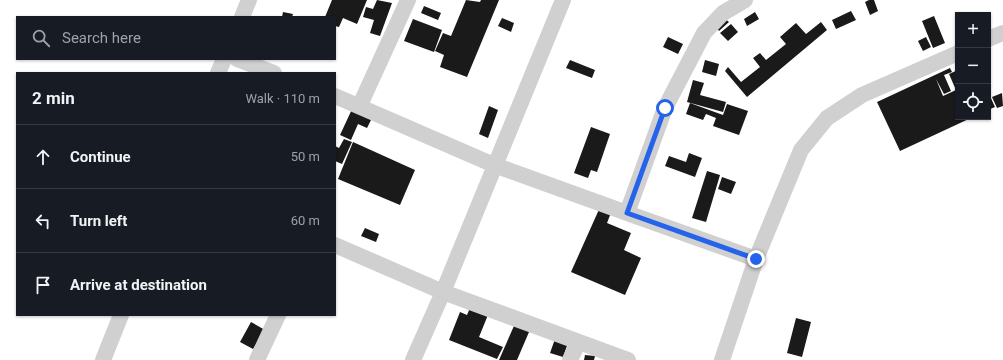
<!DOCTYPE html>
<html lang="en">
<head>
<meta charset="utf-8">
<style>
  :root { --surface:#171b24; --page:#242831; --text:#f1f3f6; --muted:#9ea1a6; --line:#363941 }
  body { margin:0; font-family:Roboto,sans-serif; background:var(--page); color:var(--text) }
  .controls { position:absolute; right:12px; top:12px; display:grid; overflow:hidden; border-radius:0px; box-shadow:0 1px 3px #0004 }
  .controls button { width:36px; height:36px; display:grid; place-items:center; padding:0; border:0; border-bottom:1px solid var(--line); background:var(--surface); color:var(--text); font:20px sans-serif }
  .stop { position:absolute; width:12px; height:12px; margin:-9px; border:3px solid #2563eb; border-radius:50%; background:#fff }
  .stop.end { background:#2563eb; border-color:#fff; box-shadow:0 1px 4px #0008 }
  .list { margin:0; padding:0; list-style:none }
  h2 { display:flex; justify-content:space-between; align-items:center; height:52px; margin:0; padding:0 16px; font-size:17px }
  h2 small { font-size:13px; font-weight:400; color:var(--muted) }
  .list li { display:grid; grid-template-columns:26px 1fr auto; gap:12px; align-items:center; box-sizing:border-box; height:64px; padding:0 16px; border-top:1px solid var(--line) }
  .list b { display:block; font-size:15px; white-space:nowrap }
  .list em { font-size:13px; font-style:normal; color:var(--muted) }
  .icon { flex:none; width:22px; height:22px; fill:none; stroke:currentColor; stroke-width:2; stroke-linecap:round; stroke-linejoin:round }
  .map { position:relative; flex:none; width:1003px; height:360px; overflow:hidden }
  .search { position:absolute; background:var(--surface); box-shadow:0 1px 3px #0004; left:16px; top:16px; width:320px; height:44px; display:flex; align-items:center; gap:10px; box-sizing:border-box; padding:0 14px; border-radius:0px; color:var(--muted); font-size:15px }
  .panel { position:absolute; background:var(--surface); box-shadow:0 1px 3px #0004; left:16px; top:72px; width:320px; height:244px; border-radius:0px }
  .map>svg:first-child { display:block }
  .building { fill:#1a1a1a }
  .lines { fill:none; stroke-linecap:round; stroke-linejoin:round }
  .minor { stroke:#d0d0d0; stroke-width:16 }
  .route { stroke:#2563eb; stroke-width:5 }
</style>
</head>
<body>
<div class="map">
<svg width="1003" height="360" viewBox="0 0 1003 360">
  <rect width="100%" height="100%" fill="#fff"/>
  <!-- building -->
  <path class="building" d="M332,0H367L357,24L343,18L339,27L335,26V17H325Z
    M377,0L392,3L380,36L370,33L374,20L363,17L366,7L373,9Z
    M466,0L480,2L481,0H499L467,77L440,67L444,55L435,51L443,33L451,36Z
    M869,0H874L878,11L870,15L865,2Z
    M424,6L441,13L438,20L421,13Z
    M851,11L856,20L836,29L832,20Z
    M283,12L293,14L292,17H282Z
    M755,12L759,19L747,26L744,19Z
    M934,16L945,43L933,48L922,21Z
    M502,18L514,23L511,32L498,26Z
    M724,18L729,22L719,31L715,26Z
    M413,19L442,30L434,52L404,41Z
    M821,22L827,30L747,97L725,71L728,67L741,82L760,67L753,58L760,53L766,60L786,44L780,37L796,23L806,34Z
    M731,24L738,32L728,41L720,33Z
    M668,37L683,44L678,54L663,47Z
    M926,37L931,47L923,51L918,41Z
    M570,60L595,70L592,78L566,68Z
    M705,60L719,64L716,76L702,72Z
    M950,68L952,72L944,75L951,91L944,94L936,79L943,96L956,90L949,74L958,70V117H973L900,151L877,102Z
    M693,80L704,83L700,95L726,102L723,112L687,102Z
    M1002,93L1003,106L997,108L992,97Z
    M989,94L995,107L988,110V95Z
    M690,103L723,115L727,104L748,111L739,135L713,126L716,118L706,114L703,120L686,114Z
    M489,106L498,110L488,138L479,134Z
    M353,107L373,116L367,128L358,124L351,140L340,135Z
    M591,127L610,134L597,172L591,170L588,178L574,173Z
    M344,139L352,142L342,164L335,161V146L339,148Z
    M353,142L415,170L400,205L338,179Z
    M689,153L702,158L695,177L665,166L669,156L686,162Z
    M707,171L720,175L706,222L692,218Z
    M722,177L736,182L731,194L718,189Z
    M601,205L612,210L607,223L631,233L624,250L641,258L625,295L571,272Z
    M365,228L379,234L376,242L361,236Z
    M472,303L490,310L479,337L503,347L497,359L449,340L460,312L467,315Z
    M796,318L811,322L802,357L787,353Z
    M517,319L532,325L517,360H499Z
    M251,322L265,330L253,349L240,342Z
    M555,339L568,343L563,357L550,353Z
    M585,355L595,356L594,360H584Z"/>
  <g class="lines">
    <!-- minor -->
    <path class="minor" d="M242,17L249,0
      M988,39L1003,33
      M237,59L274,73
      M218,73L224,59
      M335,96L494,165L627,213L665,108L704,33L723,13L745,0
      M360,105L408,0
      M627,213L756,259
      M335,245L443,292L628,360
      M103,360L121,315
      M257,360L278,315
      M413,360L443,292L563,0
      M570,360L578,343
      M722,360L756,259L801,150L827,118L862,95L958,53"/>
  </g>
  <g class="lines">
    <!-- route -->
    <path class="route" d="M665,108L627,213L756,259"/>
  </g>
</svg>
<div class="controls">
<button>+</button>
<button>−</button>
<button><svg class="icon" aria-label="locate" viewBox="0 0 24 24"><circle cx="12" cy="12" r="6"/><path d="M12 2v4M12 18v4M2 12h4M18 12h4"/></svg></button>
</div>
<div class="stop" style="left:665px;top:108px"></div>
<div class="stop end" style="left:756px;top:259px"></div>
<div class="search"><svg class="icon" aria-label="search" viewBox="0 0 24 24"><circle cx="10" cy="10" r="6"/><path d="M15 15l6 6"/></svg>Search here</div>
<section class="panel">
<h2>2 min<small>Walk · 110 m</small></h2>
<ul class="list">
<li><svg class="icon" aria-label="ahead" viewBox="0 0 24 24"><path d="M12 20V5M6 11l6-6 6 6"/></svg><div><b>Continue</b></div><em>50 m</em></li>
<li><svg class="icon" aria-label="left" viewBox="0 0 24 24"><path d="M17 20v-9H6M10 6l-5 5 5 5"/></svg><div><b>Turn left</b></div><em>60 m</em></li>
<li><svg class="icon" aria-label="arrive" viewBox="0 0 24 24"><path d="M6 21V4h12l-3 4 3 4H6"/></svg><div><b>Arrive at destination</b></div></li>
</ul>
</section>
</div>
</body>
</html>
